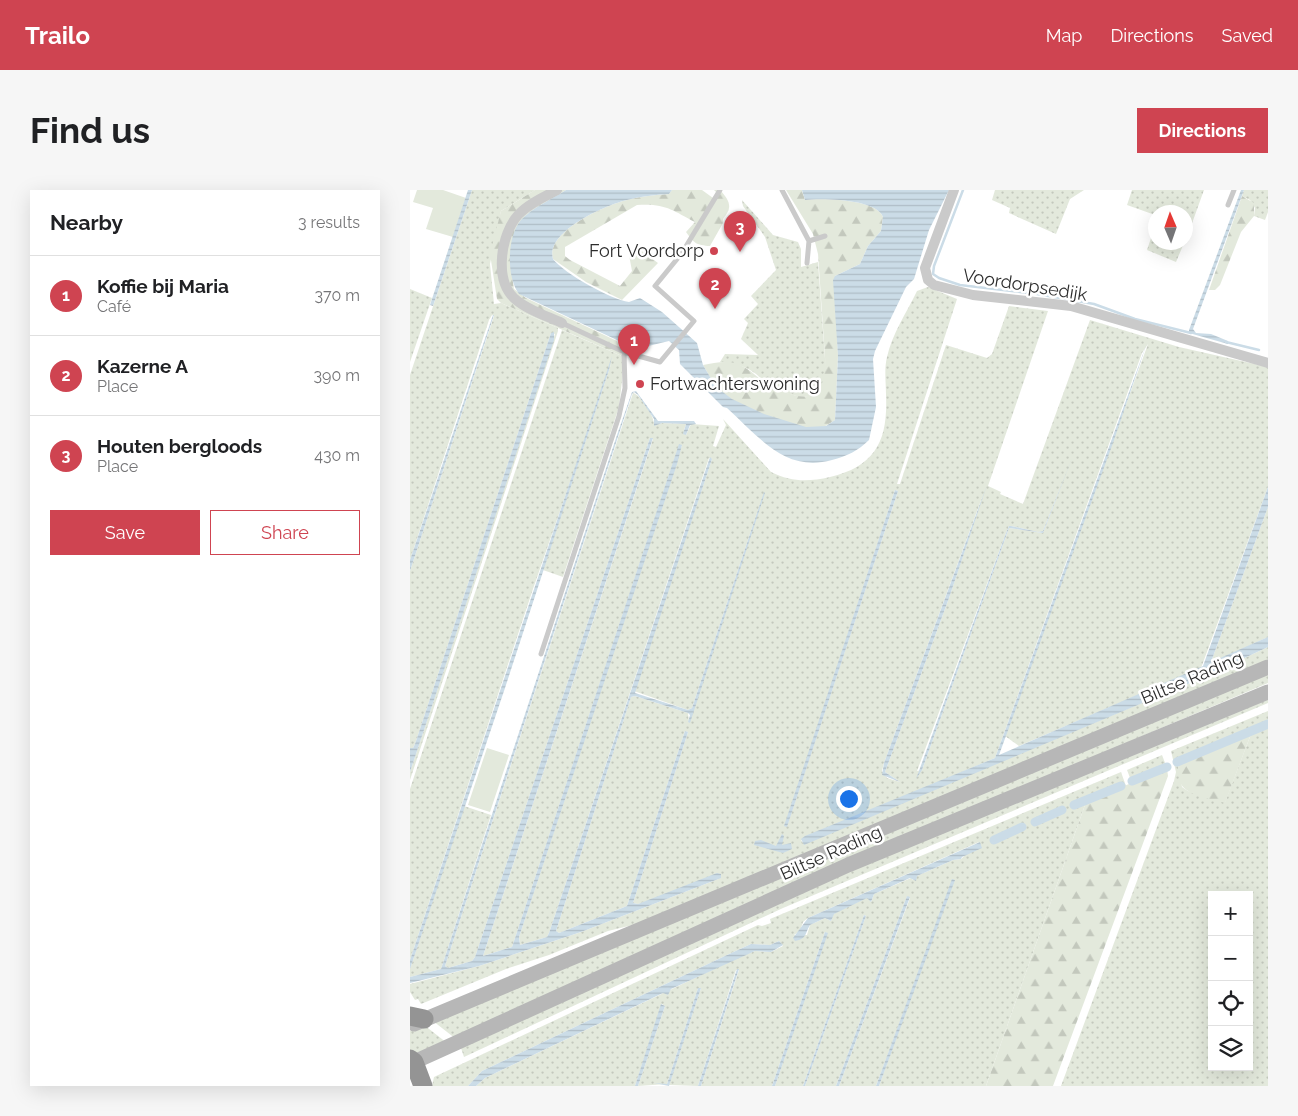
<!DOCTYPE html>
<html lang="en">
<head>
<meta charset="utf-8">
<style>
  :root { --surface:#fff; --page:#f6f6f6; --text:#202124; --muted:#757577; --line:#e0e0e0; --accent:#cf4451 }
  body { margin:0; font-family:Raleway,sans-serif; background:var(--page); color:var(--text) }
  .controls { position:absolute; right:15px; bottom:15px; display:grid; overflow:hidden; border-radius:0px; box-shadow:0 5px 20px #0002 }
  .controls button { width:45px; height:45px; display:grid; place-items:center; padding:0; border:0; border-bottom:1px solid var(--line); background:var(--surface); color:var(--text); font:25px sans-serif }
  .compass { position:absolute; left:738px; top:15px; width:45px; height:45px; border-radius:50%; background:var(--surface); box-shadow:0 5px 20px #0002; rotate:358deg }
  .you { position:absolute; left:438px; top:608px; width:18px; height:18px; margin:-12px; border:4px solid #fff; border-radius:50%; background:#1a73e8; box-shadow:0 0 0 8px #1a73e833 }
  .badge { display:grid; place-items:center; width:32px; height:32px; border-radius:50%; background:var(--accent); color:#fff; font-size:16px; font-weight:700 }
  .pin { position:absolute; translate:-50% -41px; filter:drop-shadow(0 1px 2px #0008) }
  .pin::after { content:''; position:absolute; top:26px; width:18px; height:15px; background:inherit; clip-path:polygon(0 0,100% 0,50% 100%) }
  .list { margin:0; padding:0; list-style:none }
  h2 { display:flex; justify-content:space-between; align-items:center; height:65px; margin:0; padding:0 20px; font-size:21px }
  h2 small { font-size:16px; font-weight:400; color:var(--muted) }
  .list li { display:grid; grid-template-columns:32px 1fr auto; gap:15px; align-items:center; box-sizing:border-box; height:80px; padding:0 20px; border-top:1px solid var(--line) }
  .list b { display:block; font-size:19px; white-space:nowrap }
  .list p { margin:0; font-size:16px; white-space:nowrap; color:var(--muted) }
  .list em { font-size:16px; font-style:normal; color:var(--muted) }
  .actions { display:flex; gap:10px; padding:15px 20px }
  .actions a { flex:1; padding:11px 0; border:1px solid var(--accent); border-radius:0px; text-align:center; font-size:18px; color:var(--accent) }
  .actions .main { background:var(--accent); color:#fff }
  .icon { flex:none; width:28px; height:28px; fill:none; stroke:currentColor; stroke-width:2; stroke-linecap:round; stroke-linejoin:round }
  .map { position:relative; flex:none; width:858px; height:896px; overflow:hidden; border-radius:0px }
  header { display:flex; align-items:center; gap:30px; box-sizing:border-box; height:70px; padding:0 25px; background:var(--accent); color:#fff }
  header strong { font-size:24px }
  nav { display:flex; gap:28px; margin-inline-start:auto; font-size:18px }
  .intro { display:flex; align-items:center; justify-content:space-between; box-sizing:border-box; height:120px; padding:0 30px }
  h1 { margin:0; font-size:35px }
  .button { padding:12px 22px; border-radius:0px; background:var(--accent); color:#fff; font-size:18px; font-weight:700 }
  main { display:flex; gap:30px; padding:0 30px }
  aside { flex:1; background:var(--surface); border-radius:0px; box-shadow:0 5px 20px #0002 }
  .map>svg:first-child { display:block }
  .grass { fill:url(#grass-dots); fill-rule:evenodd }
  .forest { fill:url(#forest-firs) }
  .park { fill:#e3e9dc }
  .water { fill:url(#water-rules) }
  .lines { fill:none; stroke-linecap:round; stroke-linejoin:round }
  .stream { stroke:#cbdce7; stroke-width:2.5 }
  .canal { stroke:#cbdce7; stroke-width:9 }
  .service { stroke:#cacaca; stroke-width:5 }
  .minor { stroke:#cacaca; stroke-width:10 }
  .secondary { stroke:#b7b7b7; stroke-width:15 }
  .motorway { stroke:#949494; stroke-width:19 }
  .poi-dot { fill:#cf4451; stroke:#fff; stroke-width:2 }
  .labels { text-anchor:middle; stroke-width:5; stroke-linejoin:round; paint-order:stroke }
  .poi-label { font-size:18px; fill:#2d2d2d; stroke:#fff; text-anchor:end }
  .street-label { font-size:18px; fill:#2d2d2d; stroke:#fff }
</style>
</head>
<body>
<header>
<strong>Trailo</strong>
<nav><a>Map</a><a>Directions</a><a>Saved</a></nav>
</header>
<div class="intro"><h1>Find us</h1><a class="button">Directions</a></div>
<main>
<aside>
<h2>Nearby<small>3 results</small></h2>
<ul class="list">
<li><span class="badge">1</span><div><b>Koffie bij Maria</b><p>Café</p></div><em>370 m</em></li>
<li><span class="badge">2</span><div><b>Kazerne A</b><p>Place</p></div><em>390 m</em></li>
<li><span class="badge">3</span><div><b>Houten bergloods</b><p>Place</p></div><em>430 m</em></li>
</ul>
<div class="actions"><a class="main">Save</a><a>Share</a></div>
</aside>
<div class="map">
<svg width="858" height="896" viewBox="0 0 858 896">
  <defs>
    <pattern id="grass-dots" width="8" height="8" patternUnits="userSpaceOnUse" patternTransform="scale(1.25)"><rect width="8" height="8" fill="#e3e9dc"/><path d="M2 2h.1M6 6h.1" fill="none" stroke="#c3c8bd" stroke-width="1.8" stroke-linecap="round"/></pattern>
    <pattern id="forest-firs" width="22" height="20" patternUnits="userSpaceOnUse" patternTransform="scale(1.25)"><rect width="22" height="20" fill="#e3e9dc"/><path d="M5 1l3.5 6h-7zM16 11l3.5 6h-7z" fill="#c3c8bd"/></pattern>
    <pattern id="water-rules" width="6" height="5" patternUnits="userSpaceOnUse" patternTransform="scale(1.25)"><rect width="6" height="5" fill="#cbdce7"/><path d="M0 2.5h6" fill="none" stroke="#afbdc6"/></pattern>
  </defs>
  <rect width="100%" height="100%" fill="#fff"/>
  <!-- grass -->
  <path class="grass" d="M62,0H125L91,21L80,74L84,114L91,113L148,138V141L0,590V582L145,144L141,143L5,554L3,558H0V381L84,126L82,125L79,130L0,370V185Z
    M585,0H674L660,9L646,44L599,23L600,18L582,10Z
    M722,0H794L776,50V22H746L745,25L717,15Z
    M834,0H858V22L855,30L844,26L845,18L840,10L832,6Z
    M332,10L363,45L388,52L391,59V77L408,72L416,182C414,188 414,196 409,201C399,213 373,203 361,197C354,194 350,186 343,182C333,175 322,173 310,172L315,164L348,165L331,149L338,133L334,129L348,114L341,106L366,80L355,47L333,16Z
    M745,36L746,52L774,53L766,72L737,60Z
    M518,97L547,109L487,294H490L536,155L577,168L582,164L599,116L638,121L578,296L591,302L590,304L613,314L680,130L769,157L858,177V297L791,478L609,556L595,546L738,154L732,163L585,568L391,650L393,653L785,491L858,457V470L231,733L198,741L139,765L96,779L11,814L8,809L5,810L0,802V794L69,776L171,742L311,688L228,714L223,713L278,542L275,541L217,716L149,743L146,741L221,507L225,506L278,523L279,533L354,302L282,518L278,520L224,501L302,269L299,268L139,743L137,747L110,755L109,747L272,255L267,261L102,757L73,766L243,249L240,248L65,767L62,771L38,778L35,776L223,203C231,205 245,227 244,235L252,233L276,234L274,240L276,245L281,234L309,236L303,256L306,257L316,235L313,229L361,282C381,292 398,292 420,287C466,276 478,250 476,205C476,193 474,179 477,167C482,144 497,122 507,101ZM655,286L633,343L599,338L512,580L507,581L596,343L599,336H601L628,342L633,341ZM485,300L488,301L377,636H375ZM573,305L539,408L475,582L490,592L477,588L472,581L474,573Z
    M0,99L22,108L0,172Z
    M152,140L212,166V191L209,217L153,387L133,380L203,168L123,399L0,770V599Z
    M858,317V447L802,473L801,472Z
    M858,482V493L737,544L46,849L23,831Z
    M858,505V513L373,718L54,867L51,858L370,711Z
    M858,521V896H651L764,591L766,582L761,561ZM841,544L815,612L778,601L772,597L768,574ZM802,705H839V877H802Z
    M752,565L757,578L722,593L717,580Z
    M711,582L716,596L676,612L576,896H469L543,689L466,896H429L500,708L497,706L426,896H395L456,726L454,725L393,896H365L417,743L415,742L362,896H291L329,780H326L288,896L259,895L291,798H288L257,894L228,896L255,816L252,814L225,896H66L75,888L327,768L345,761L361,762L373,756L369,751L360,755L341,754L317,765L72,881L58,896H22L24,887L348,735L352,736L361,733L360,729ZM569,652L551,669L543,670L507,686L503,690L501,688L464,704L461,712L458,707L423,724L421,731L415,728L400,735L397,745H384L390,741L393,732L398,728Z
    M54,616L81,625L31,779L0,787V779Z
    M14,835L37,853L6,867L0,860V841Z"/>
  <!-- forest -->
  <path class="forest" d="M125,0H156C146,7 121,19 114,28C97,51 100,73 104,99L116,108L207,151L212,166L91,113L87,109L80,64L91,21Z
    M262,0H292L303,8L307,3L304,0H310C320,11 323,17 313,29V33L300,56C287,56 284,53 276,42L285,32C262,20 255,13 227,15L155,57V66L160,70L210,96L222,81L219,65L224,58L229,59L248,73L212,110L176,92L143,69C135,42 195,15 217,10C231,6 245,5 259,4Z
    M376,0H392L395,10C412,8 467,9 473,27L471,41L458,56L450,74L425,86L428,166L425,230C418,235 413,238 404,238C381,238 331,218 313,203C304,196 299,185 293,175C304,173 317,170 328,174C340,179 348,188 359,196C364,199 371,201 377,203C409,215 416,195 415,167L408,64L403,44Z
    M832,6L844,13V26L831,42L810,95L805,100H799Z
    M841,544L815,613C803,609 777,606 771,594C768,588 769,580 768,574Z
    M757,578L758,586L643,896H576L676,612Z"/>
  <!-- park -->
  <path class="park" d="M7,0H33L56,8L43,47L16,39L23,18L3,12Z
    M77,558L99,565L80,622L58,615Z"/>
  <!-- water -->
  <path class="water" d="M58,0H62L23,116L20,115Z
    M156,0H262L259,4C245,5 231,6 217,10C195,15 135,42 143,69C155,84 200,109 219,112L230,108L252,122L287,153L293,175L306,197L322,209L354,224L396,237L416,236L425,230L428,166L423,90L425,86L450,74L458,56L471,41L473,27C467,9 412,8 395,10L392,0H539L519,40L504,89L496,97L465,161L463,169L466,217L459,250C448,261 437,266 422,270C375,283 349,247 317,218L313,217L270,174L269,160L259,151L226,159L109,104C96,87 97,46 111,30C122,18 142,9 156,0Z
    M831,0H834L783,139L786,143L801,144L818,151V154L779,143V140Z
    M83,125H84L0,381V370Z
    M144,142V150L0,582V558H3L5,554L141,143Z
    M737,153L703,253L589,565L793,476L858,297V317L801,472L858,447V457L785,491L394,655L391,649L395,646L585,568Z
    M202,166L199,180L94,501L0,779V770Z
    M226,201L248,231H284L286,234L280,235L276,245L273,244L276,234L252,233L244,236V229L228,205L224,202L222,204L35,776L38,778L62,771L65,767L240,248H243L73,766L102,757L269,254L272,255L267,274L109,747L110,755L137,747L139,743L300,267L302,269L225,503L278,520L282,518L354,302L355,303L280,533L278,532L280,525L278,523L225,506L221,507L146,741L149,743L217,716L275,541L278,542L223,713L228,714L307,683L311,684V688L171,742L69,776L0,793V787L31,779L207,245L222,202Z
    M663,266L633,343L599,338L512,580L506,589L596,343L599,336H601L628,342L633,341Z
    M577,295L539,408L475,582L490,592L472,585L474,573Z
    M485,300L488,301L377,637L374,636Z
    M372,644L374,646L372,655L381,653L382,659L373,663L344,655L345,651L351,650L366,656Z
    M570,652L572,658L552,667L551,669L543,670L507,686L506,691L500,688L464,704L461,712L457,708L424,724L421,731L415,728L400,735C395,743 397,749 385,751L383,748L398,728Z
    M542,689L545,690L469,896H466Z
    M497,706L500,707L429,896H426Z
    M454,725L456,726L395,896H393Z
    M415,742L418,743L365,896H362Z
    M369,751L373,755L361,762L345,761L261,799L258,805L253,803L75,888L66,896H58L72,881L317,765L341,754L360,755Z
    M327,779H329L291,896H288Z
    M288,798H291L259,896L244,893L257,894Z
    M251,814L255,816L228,896H225Z"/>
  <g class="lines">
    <!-- stream -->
    <path class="stream" d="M553,0L524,76L523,84L529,88L550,95L627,104L684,114L725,129L781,143
      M816,152L849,160"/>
    <!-- canal -->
    <path class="canal" d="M767,572L858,534
      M722,591L757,577
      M664,615L711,596
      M625,632L652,620
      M584,650L612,637"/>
    <!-- service -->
    <path class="service" d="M372,0L399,51L397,73
      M818,15L824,0
      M399,51L415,46
      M152,133L214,162L250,172L284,131L245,96L272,63L310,0
      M131,464L209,226L215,198L214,162"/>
    <!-- minor -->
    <path class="minor" d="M147,0C134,7 118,14 108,25C91,44 84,89 104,108C117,120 137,126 152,133
      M544,0L515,78L518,90L524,95L563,105L661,116L858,173"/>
    <!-- secondary -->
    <path class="secondary" d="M4,834L858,477
      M4,872L438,675L858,502"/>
    <!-- motorway -->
    <path class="motorway" d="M0,826L14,829
      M0,869L4,872L13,896"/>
  </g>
  <!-- markers -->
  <g class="poi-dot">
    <circle cx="304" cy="61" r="5"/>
    <circle cx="230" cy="194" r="5"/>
  </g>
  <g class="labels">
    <!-- poi labels -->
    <g class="poi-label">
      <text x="294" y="67">Fort Voordorp</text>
      <text x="240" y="200" text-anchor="start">Fortwachterswoning</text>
    </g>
    <!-- street labels -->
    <g class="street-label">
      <text transform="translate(615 95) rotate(9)" y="6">Voordorpsedijk</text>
      <text transform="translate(782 488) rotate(-23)" y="6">Biltse Rading</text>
      <text transform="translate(421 663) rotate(-24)" y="6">Biltse Rading</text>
    </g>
  </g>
</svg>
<div class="controls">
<button>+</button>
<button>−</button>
<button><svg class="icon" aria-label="locate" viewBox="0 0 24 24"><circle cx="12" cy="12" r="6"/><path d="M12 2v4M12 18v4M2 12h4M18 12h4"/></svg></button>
<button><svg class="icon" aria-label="layers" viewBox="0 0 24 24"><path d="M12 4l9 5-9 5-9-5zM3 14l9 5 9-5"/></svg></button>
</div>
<svg class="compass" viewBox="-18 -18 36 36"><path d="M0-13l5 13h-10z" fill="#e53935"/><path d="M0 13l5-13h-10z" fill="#757577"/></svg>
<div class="you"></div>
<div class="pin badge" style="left:224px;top:175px">1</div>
<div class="pin badge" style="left:305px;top:119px">2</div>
<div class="pin badge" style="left:330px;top:62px">3</div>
</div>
</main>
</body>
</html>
